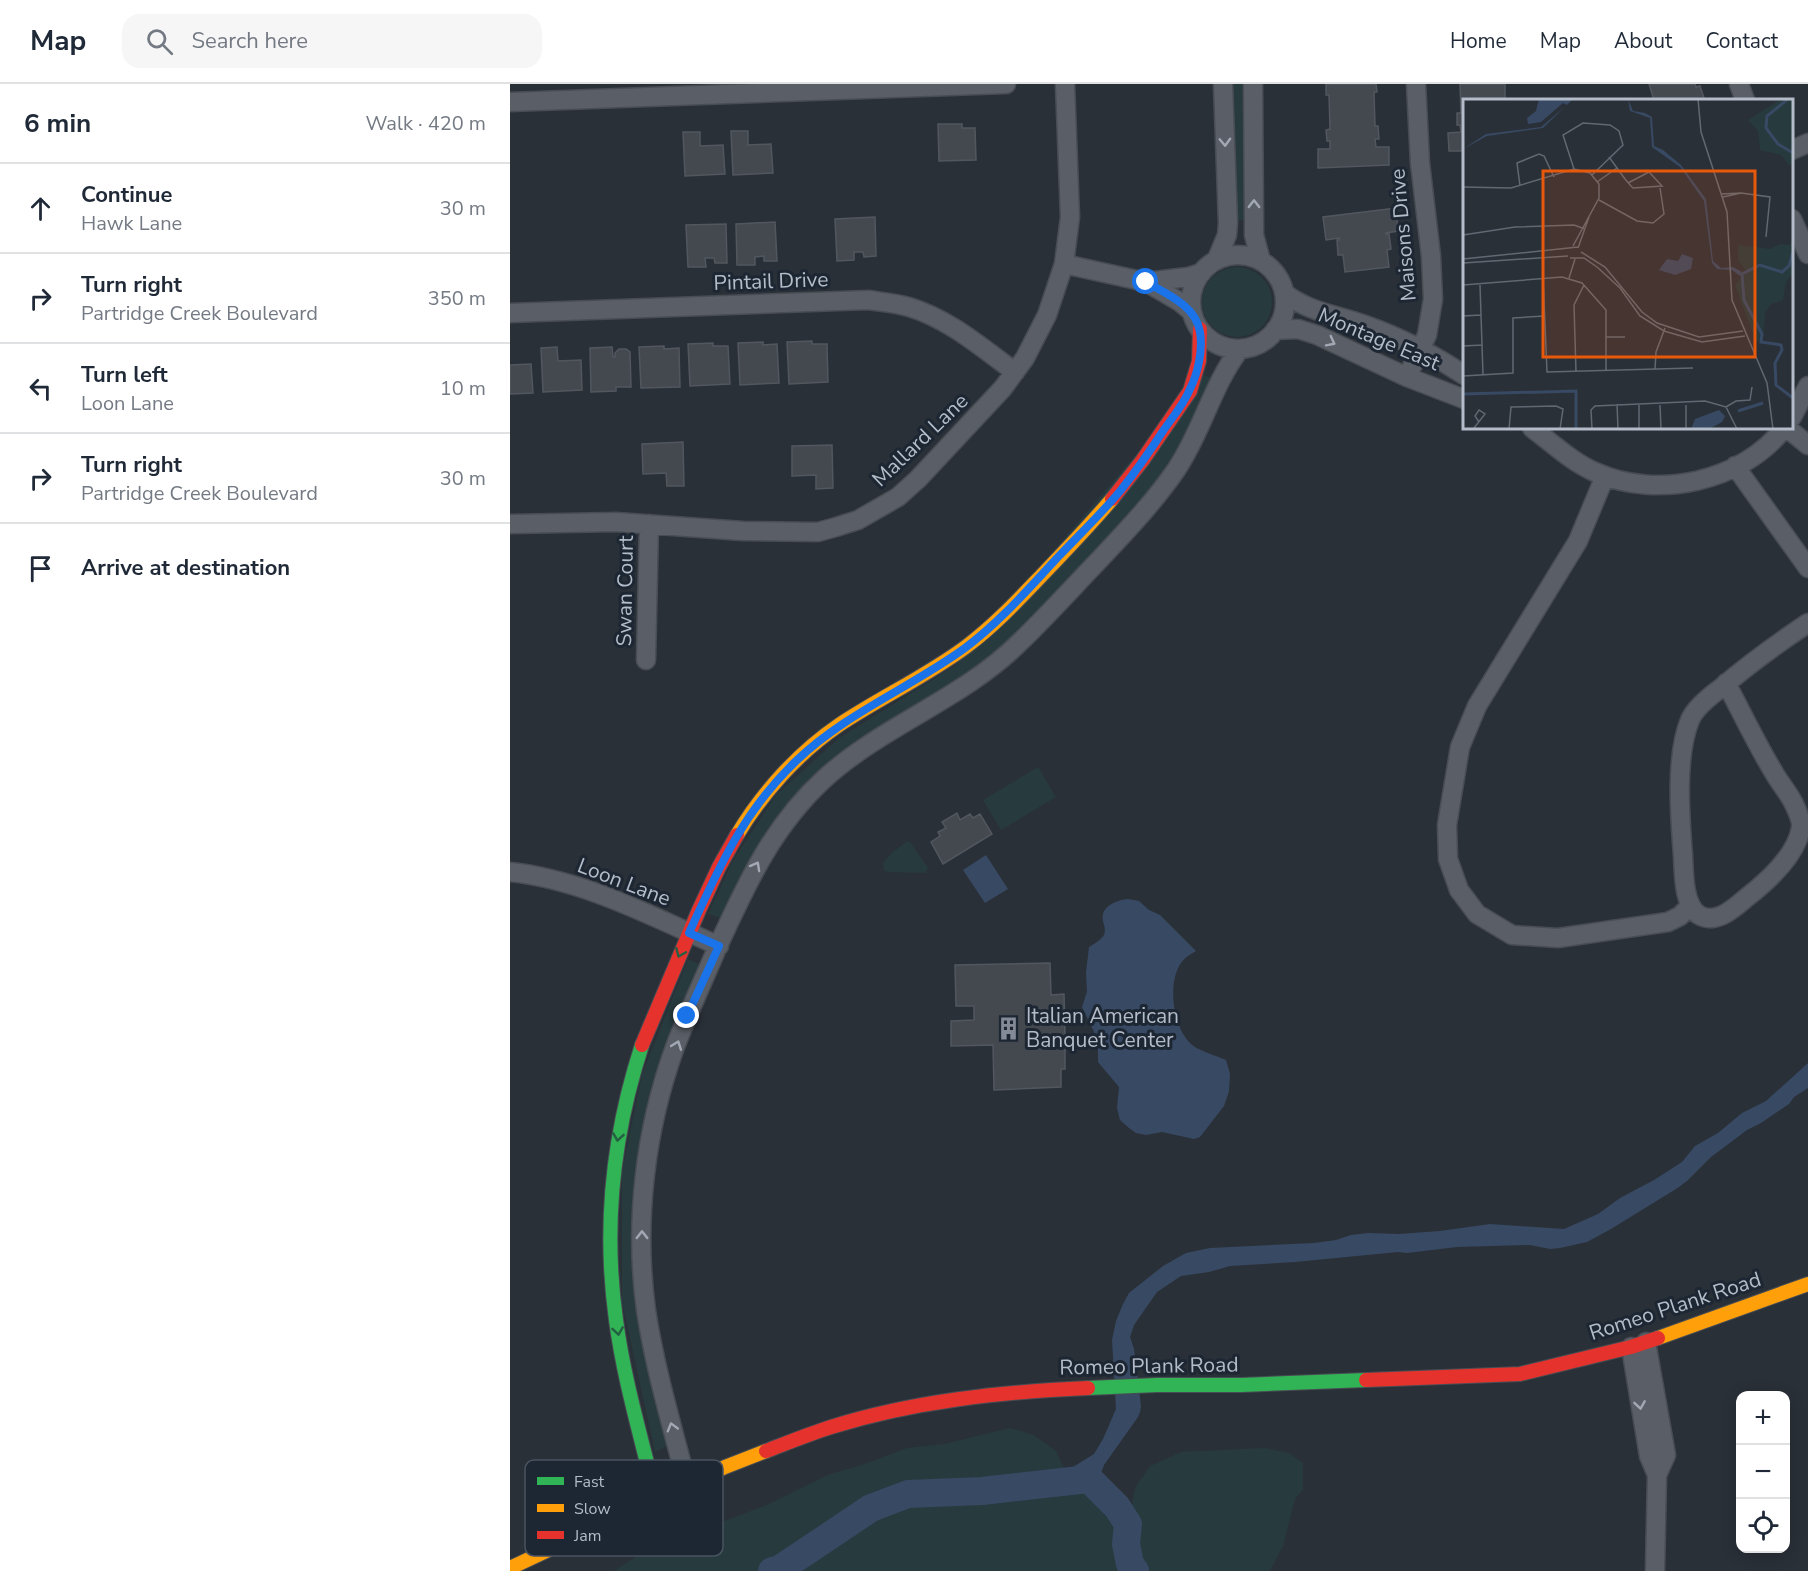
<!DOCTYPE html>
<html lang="en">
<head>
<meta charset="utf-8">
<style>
  :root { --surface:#fff; --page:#f6f6f7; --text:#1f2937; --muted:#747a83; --line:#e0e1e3 }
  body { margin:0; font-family:"Nunito Sans",sans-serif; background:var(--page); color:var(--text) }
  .controls { position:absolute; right:18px; bottom:18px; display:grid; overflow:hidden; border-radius:12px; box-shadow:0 3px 15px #0003 }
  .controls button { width:54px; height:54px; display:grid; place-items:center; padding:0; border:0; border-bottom:2px solid var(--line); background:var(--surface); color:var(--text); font:30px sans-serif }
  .stop { position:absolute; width:18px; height:18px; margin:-14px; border:4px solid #1a73e8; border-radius:50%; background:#fff }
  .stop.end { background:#1a73e8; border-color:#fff; box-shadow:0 2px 6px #0008 }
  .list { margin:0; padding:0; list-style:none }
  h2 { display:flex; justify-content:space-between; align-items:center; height:78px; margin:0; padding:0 24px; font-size:26px }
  h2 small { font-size:20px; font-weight:400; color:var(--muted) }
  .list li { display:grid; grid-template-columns:39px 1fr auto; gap:18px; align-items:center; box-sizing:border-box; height:90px; padding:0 24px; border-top:2px solid var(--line) }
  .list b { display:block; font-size:22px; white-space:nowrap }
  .list p { margin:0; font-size:20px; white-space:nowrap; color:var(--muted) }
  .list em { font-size:20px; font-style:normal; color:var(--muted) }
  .icon { flex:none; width:33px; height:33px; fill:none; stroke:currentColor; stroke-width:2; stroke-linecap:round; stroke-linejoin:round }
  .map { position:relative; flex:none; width:1298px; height:1487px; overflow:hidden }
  header { display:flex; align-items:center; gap:36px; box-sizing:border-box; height:84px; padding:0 30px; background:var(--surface); border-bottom:2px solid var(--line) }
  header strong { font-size:28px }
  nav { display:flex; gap:33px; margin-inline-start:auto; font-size:21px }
  .search { width:420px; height:54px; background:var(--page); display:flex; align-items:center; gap:15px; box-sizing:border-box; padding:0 21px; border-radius:18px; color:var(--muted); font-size:22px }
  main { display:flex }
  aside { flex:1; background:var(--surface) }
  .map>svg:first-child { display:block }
  .green { fill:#273a3e }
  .water { fill:#384963 }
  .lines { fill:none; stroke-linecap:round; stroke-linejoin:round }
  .stream { stroke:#384963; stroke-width:4.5 }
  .river { stroke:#384963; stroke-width:28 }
  .building { fill:#444950; stroke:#52575f; stroke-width:1.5 }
  .street-casing { stroke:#484c53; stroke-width:21 }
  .fast-casing { stroke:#484c53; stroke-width:16 }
  .slow-casing { stroke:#484c53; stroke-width:16 }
  .jam-casing { stroke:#484c53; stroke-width:16 }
  .street { stroke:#5a5e66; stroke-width:18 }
  .fast { stroke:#30b455; stroke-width:14 }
  .slow { stroke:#ff9f0a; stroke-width:14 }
  .jam { stroke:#e5322d; stroke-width:14 }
  .oneway { stroke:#a2a9b5 }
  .oneway2 { stroke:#255f41 }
  .route { stroke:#1a73e8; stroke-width:8 }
  .labels { text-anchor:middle; stroke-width:6; stroke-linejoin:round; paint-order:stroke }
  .street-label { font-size:21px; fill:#b4bcc9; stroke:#1d2633 }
  .poi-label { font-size:21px; fill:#b4bcc9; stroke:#1d2633; text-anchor:start }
  .inset-river { fill:none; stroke:#384963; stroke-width:3 }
  .inset-road { fill:none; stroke:#616872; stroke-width:1.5 }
  .view { fill:#e8590c; fill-opacity:0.15; stroke:#e8590c; stroke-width:3 }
  .inset-edge { fill:none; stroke:#b4bcc9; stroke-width:3 }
  .key { fill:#1d2633; stroke:#4a5360; stroke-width:1.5 }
  .key-label { font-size:16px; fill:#b4bcc9 }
</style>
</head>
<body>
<header>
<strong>Map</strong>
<div class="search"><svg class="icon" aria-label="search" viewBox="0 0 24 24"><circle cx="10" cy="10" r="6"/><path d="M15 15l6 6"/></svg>Search here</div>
<nav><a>Home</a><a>Map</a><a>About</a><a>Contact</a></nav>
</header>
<main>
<aside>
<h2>6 min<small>Walk · 420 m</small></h2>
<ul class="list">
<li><svg class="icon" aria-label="ahead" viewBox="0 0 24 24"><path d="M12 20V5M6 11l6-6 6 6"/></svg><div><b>Continue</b><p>Hawk Lane</p></div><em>30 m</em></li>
<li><svg class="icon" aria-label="right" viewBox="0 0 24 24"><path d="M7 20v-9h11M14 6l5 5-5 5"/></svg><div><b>Turn right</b><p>Partridge Creek Boulevard</p></div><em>350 m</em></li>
<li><svg class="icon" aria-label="left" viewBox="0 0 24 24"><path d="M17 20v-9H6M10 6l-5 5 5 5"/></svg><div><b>Turn left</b><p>Loon Lane</p></div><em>10 m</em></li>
<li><svg class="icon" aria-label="right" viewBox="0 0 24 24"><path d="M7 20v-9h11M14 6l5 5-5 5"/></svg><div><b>Turn right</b><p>Partridge Creek Boulevard</p></div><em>30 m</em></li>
<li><svg class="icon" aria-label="arrive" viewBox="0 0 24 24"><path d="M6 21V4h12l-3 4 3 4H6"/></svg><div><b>Arrive at destination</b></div></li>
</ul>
</aside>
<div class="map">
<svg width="1298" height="1487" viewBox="0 0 1298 1487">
  <rect width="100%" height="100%" fill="#2a3038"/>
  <!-- green -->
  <path class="green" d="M721,0H735L734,136H727Z
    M692 218a35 35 0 1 1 70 0a35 35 0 1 1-70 0Z
    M694,291L702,294L670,363L651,392L614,437L515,543L487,568L450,595L331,670C272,715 241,767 211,834L198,830L223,776L266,711L329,654L446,581Z
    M528,683L546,713L491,746L473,716Z
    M396,758H400L418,784L416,789L378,788L374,786L373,779L383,768Z
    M178,875L191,881C177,911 163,941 152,973C125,1050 114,1139 126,1220C133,1268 147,1315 158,1362L145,1368L112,1218V1088L132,990Z
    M500,1344L524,1351L546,1367L554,1384L585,1414L602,1426H621L625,1404L640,1382L671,1368L755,1364L779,1369L793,1379V1406L785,1415L773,1462L760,1487H104L141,1463L186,1448L259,1420L320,1390L355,1380L397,1364L434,1360Z"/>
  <!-- water -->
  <path class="water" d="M476,771L498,805L475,819L453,786Z
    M618,815L629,817L639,826L650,831L686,867C681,870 674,874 671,879C657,899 663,941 679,958C687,967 705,971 716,976L720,990L719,1007L714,1022L690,1053L684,1055L652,1048L636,1051L626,1049L619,1044L610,1036L607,1024L609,1003L588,978V956L572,923L577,908L576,888L579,863C584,860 591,856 594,851C596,845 594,842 593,837C590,822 607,816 618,815Z
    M1298,979V1004L1284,1013L1279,1020L1251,1039L1237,1046L1201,1073L1177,1097L1166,1105L1101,1145L1077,1158L1050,1164L1040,1165L1020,1161L947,1163L897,1169L888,1168L785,1178L720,1182L699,1188L671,1192L647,1208L624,1241L620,1253L624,1265L631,1322L630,1328L628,1333L594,1381L589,1394L592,1396L563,1383L584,1370L593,1355L606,1325L602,1256L606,1237L613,1220L619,1209L653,1182L676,1169L700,1164L804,1159L826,1156L841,1151L858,1149L889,1150L930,1147L980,1140L1054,1145L1088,1130L1110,1114L1144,1096L1172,1078L1185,1062L1208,1049L1232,1029L1256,1017Z"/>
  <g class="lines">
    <!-- stream -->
    <path class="stream" d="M579,1395L585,1387"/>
    <!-- river -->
    <path class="river" d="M262,1487L270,1485L361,1424L398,1410L472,1407L579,1395L607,1423L618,1440L616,1460L620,1480L625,1487"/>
  </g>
  <!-- building -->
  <path class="building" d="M816,0H866L867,8H864L865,42H868L869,55H865L866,63H879V81L808,84V65H820V57H817L816,46L820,45L819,11H816Z
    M950,0H995V16H954V67H939L938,49L951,48L950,41H947V29H951Z
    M1139,0H1185L1186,3L1190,2L1194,14L1190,16H1144Z
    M428,40H452V44H465L466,76L429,77Z
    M221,47H238V61L261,60L263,89L223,91Z
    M173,48H190V62L213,61L215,90L175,92Z
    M886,124L888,147L876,149V150H879L881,165L877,166L879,183L835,188L833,171H828L827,156H829V154L816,156L813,133Z
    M365,133L366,172L354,173L353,168H344V176L327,177L325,135Z
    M265,138L267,177H254V172L245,173V181H227L226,140Z
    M216,140L217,179H205L204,174H195L196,183H178L176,141Z
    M302,257V260H317L318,298L279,300L277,258Z
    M253,258V261L267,260L269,299L230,301L228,259Z
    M203,259V262H218L220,300L180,302L178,260Z
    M154,262V265L169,264L170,303L131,304L129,263Z
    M47,263L48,277L71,276L72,306L33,308L31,264Z
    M102,263L103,273H105V269L109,265H116L120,268L121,303H106V307L81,308L80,264Z
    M21,280L23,309L0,310V281Z
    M173,358L174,402H157L156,389L133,390L132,360Z
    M322,361L323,404L306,405V391L282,392V362Z
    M447,729L450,736L460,730L463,734L470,730L482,750L433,780L421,758L430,752L428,748L436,744L432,738Z
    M540,879L541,911L554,910L555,952H549V962H555V985H551V1003L484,1006L483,961L441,962V937L464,936V922H446L445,881Z"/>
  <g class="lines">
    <defs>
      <path id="street" d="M743,0L744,138V151L751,177
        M1229,0L1235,16
        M0,18L496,0
        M1282,66L1298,59
        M1282,135L1298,170
        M681 218a47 47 0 1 1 94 0a47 47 0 1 1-94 0Z
        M707,175L717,151L718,139L713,0
        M554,180L636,198L670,218L682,228
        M636,198L678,193L691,189
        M774,209C801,229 824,230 855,241C889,253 924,271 954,291
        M0,229L358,216C372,218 386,219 399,223C439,235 472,264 505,288
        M765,246L788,245L807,251L897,293L954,315
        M897,293L917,251L923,215L921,172L910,79L906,0
        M1282,333L1298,302
        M1022,344C1042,359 1062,378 1085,388C1147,416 1232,398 1274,344
        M1277,344L1298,361
        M1225,382L1298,484
        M1095,392L1068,457L967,622L950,663L937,741L938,775L949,806L967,830L1002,851L1048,854L1158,838L1170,832L1180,822
        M0,440L106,438L233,447L308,448L326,443L348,436L388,413L408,395L493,304L515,274L537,231L554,180L560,133L555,0
        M136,576L139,440
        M1216,599C1232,629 1246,659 1263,687C1269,698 1277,707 1283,718C1286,724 1292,737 1291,744C1286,772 1258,797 1236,814C1223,825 1206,841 1189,831C1173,821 1174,788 1173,772C1170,733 1165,672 1180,636C1185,624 1200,612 1211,604C1239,580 1268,559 1298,539
        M0,788C74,796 141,832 209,862
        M1121,1263L1139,1372L1147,1391L1156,1371L1136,1258
        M177,1400C162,1342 145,1285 136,1226C124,1138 135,1046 165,963C178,929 194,895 208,862C237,799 262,743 314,695C373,641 453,615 510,558C538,531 564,502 591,474C617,446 644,418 666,386C692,348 702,301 730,265
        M1145,1487L1147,1391"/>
      <path id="fast" d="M132,961C103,1050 93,1143 106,1236C114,1297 132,1356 146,1415
        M578,1304L647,1301H731L856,1296"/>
      <path id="slow" d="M227,751C252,709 288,669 329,641C371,613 417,592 457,562C486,540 509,515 534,489C557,465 580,441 602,415
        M1148,1254L1298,1200
        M0,1484L215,1383L256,1367"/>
      <path id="jam" d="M602,415L632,377L680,307L689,277L690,245
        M132,961L189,826L209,783L227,751
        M856,1296L1010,1290L1121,1263L1148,1254
        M256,1367C277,1359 299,1350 321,1343C404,1317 491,1308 578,1304"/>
    </defs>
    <!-- street casing -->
    <use href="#street" class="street-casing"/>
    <!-- fast casing -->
    <use href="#fast" class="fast-casing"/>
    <!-- slow casing -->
    <use href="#slow" class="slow-casing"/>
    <!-- jam casing -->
    <use href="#jam" class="jam-casing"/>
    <!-- street -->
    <use href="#street" class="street"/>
    <!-- fast -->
    <use href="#fast" class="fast"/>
    <!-- slow -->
    <use href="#slow" class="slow"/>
    <!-- jam -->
    <use href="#jam" class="jam"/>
  </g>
  <!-- one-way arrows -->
  <defs><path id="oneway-chevron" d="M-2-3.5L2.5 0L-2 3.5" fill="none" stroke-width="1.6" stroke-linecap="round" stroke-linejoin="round" transform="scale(1.5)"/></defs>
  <g class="oneway">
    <use href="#oneway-chevron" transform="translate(715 58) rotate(88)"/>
    <use href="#oneway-chevron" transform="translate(744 120) rotate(-90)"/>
    <use href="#oneway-chevron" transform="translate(821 258) rotate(27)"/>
    <use href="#oneway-chevron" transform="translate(246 782) rotate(-61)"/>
    <use href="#oneway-chevron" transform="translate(167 961) rotate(-70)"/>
    <use href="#oneway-chevron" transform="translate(132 1151) rotate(-90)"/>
    <use href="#oneway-chevron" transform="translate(1130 1321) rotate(81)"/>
    <use href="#oneway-chevron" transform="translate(162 1343) rotate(-106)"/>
  </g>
  <g class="oneway2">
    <use href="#oneway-chevron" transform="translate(170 869) rotate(113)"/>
    <use href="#oneway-chevron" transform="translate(108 1053) rotate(99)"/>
    <use href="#oneway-chevron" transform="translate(108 1247) rotate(81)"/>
  </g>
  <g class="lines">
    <!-- route -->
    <path class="route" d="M177,932L209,862L179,849C209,783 233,728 286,677C336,629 400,604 455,564C490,538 519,504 549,472C570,450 592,429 611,406C626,387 640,367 653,347C662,334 674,320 680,305C688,289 693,266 690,248C686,222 657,210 636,198"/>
  </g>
  <!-- icons -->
  <defs>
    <symbol id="building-bare" viewBox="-9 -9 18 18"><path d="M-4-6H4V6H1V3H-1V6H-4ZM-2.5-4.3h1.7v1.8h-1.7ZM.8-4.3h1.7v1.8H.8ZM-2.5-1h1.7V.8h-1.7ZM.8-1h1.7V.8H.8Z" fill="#848b96" stroke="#1d2633" stroke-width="2.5" paint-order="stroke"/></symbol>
  </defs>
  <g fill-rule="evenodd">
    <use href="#building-bare" x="482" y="928" width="33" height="33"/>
  </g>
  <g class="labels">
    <!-- street labels -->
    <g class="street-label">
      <text transform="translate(893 151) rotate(-95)" y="7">Maisons Drive</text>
      <text transform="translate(261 197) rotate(-2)" y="7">Pintail Drive</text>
      <text transform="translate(869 255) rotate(23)" y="7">Montage East</text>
      <text transform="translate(410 356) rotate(-44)" y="7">Mallard Lane</text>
      <text transform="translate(115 507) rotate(-89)" y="7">Swan Court</text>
      <text transform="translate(114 798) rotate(21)" y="7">Loon Lane</text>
      <text transform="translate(1165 1222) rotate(-18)" y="7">Romeo Plank Road</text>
      <text transform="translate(639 1282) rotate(-1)" y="7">Romeo Plank Road</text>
    </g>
    <!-- poi labels -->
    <g class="poi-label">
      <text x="516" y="939">Italian American<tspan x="516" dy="24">Banquet Center</tspan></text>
    </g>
  </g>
  <!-- overview -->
  <g transform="translate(953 15)">
    <rect width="330" height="330" fill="#2a3038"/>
    <path d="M318,0H330V65L326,66L318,56L297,51L295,32L285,21ZM330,137V175L323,183L320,201L308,205L302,214L300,240L293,243L272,186L283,172L275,162V146L307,150L317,145L327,146Z" fill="#273a3e"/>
    <path d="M76,0H110L80,29L24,37L0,50L23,35L78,28L104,6L100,4L78,23L65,25L64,19L73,12ZM165,0L170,12L182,14L189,18L191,47L200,51L218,66L243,100L250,162L258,169L270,168L279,173L277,177L269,171L254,170L249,164L241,102L217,68L189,48L187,19L167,12ZM219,155L230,159L228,170L212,176L196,171L204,160L215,162ZM256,311L262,317L259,323L246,330H228L232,320Z" fill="#384963"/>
    <path class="inset-river" d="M325,0L304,17L303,29L315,45L330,54M330,153L326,167L319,173L297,166L279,175L281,201L299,235L298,243L318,246L319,251L312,264L313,286L330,299M0,295L113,292V330M275,312L300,304"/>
    <path class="inset-road" d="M235,0L238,33L264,113L269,201L304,284L310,330M146,58L162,80L168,87L170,89L199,87L186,73L165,84M111,70L100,36L120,24L147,26L156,32L160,46L129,76M134,83L154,69M57,87L54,64L76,55L81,57L91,78M0,88L48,89L111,70L127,74L136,85V99L110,147M278,94L307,98L303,138M259,95L278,94L260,98M136,101L174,122L190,124L201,115L197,89M0,136L52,128L111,126L122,130M115,149L126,118M118,153L142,168L179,213L194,224L236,238L280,232M107,159H121L134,168L157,189L177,217L201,232L239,243L282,237M0,160L115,148M0,164L105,157M80,178L84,273L230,269M106,179L112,160M0,186L99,178L119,184L143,211V272M17,186L20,276M0,217L18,216M143,238H162M0,247L19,246M192,270L193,253L202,229M113,273L111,206L121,186M0,277L50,274V219L81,217M154,305L155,330M176,306V330M197,306L198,330M223,306V330M263,308L274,330M10,330L11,329L22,315L16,311L12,317L16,323M46,330L48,308L93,307L100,310L97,330M129,330L128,311L132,307L242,302L263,308L273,302L287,301L289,288"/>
    <path class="view" d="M80,72H292V258H80Z"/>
    <rect width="330" height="330" class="inset-edge"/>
  </g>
  <!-- legend -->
  <rect x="15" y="1376" width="198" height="96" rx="9" class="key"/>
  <rect x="27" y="1393" width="27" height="8" fill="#30b455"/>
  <rect x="27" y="1420" width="27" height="8" fill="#ff9f0a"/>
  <rect x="27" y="1447" width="27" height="8" fill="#e5322d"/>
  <g class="key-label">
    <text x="64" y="1403">Fast</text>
    <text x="64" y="1430">Slow</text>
    <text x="64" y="1457">Jam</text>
  </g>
</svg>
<div class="controls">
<button>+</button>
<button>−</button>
<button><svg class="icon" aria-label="locate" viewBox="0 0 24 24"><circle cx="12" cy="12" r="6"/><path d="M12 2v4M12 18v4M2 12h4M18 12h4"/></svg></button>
</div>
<div class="stop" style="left:636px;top:198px"></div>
<div class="stop end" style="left:177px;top:932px"></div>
</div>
</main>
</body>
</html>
